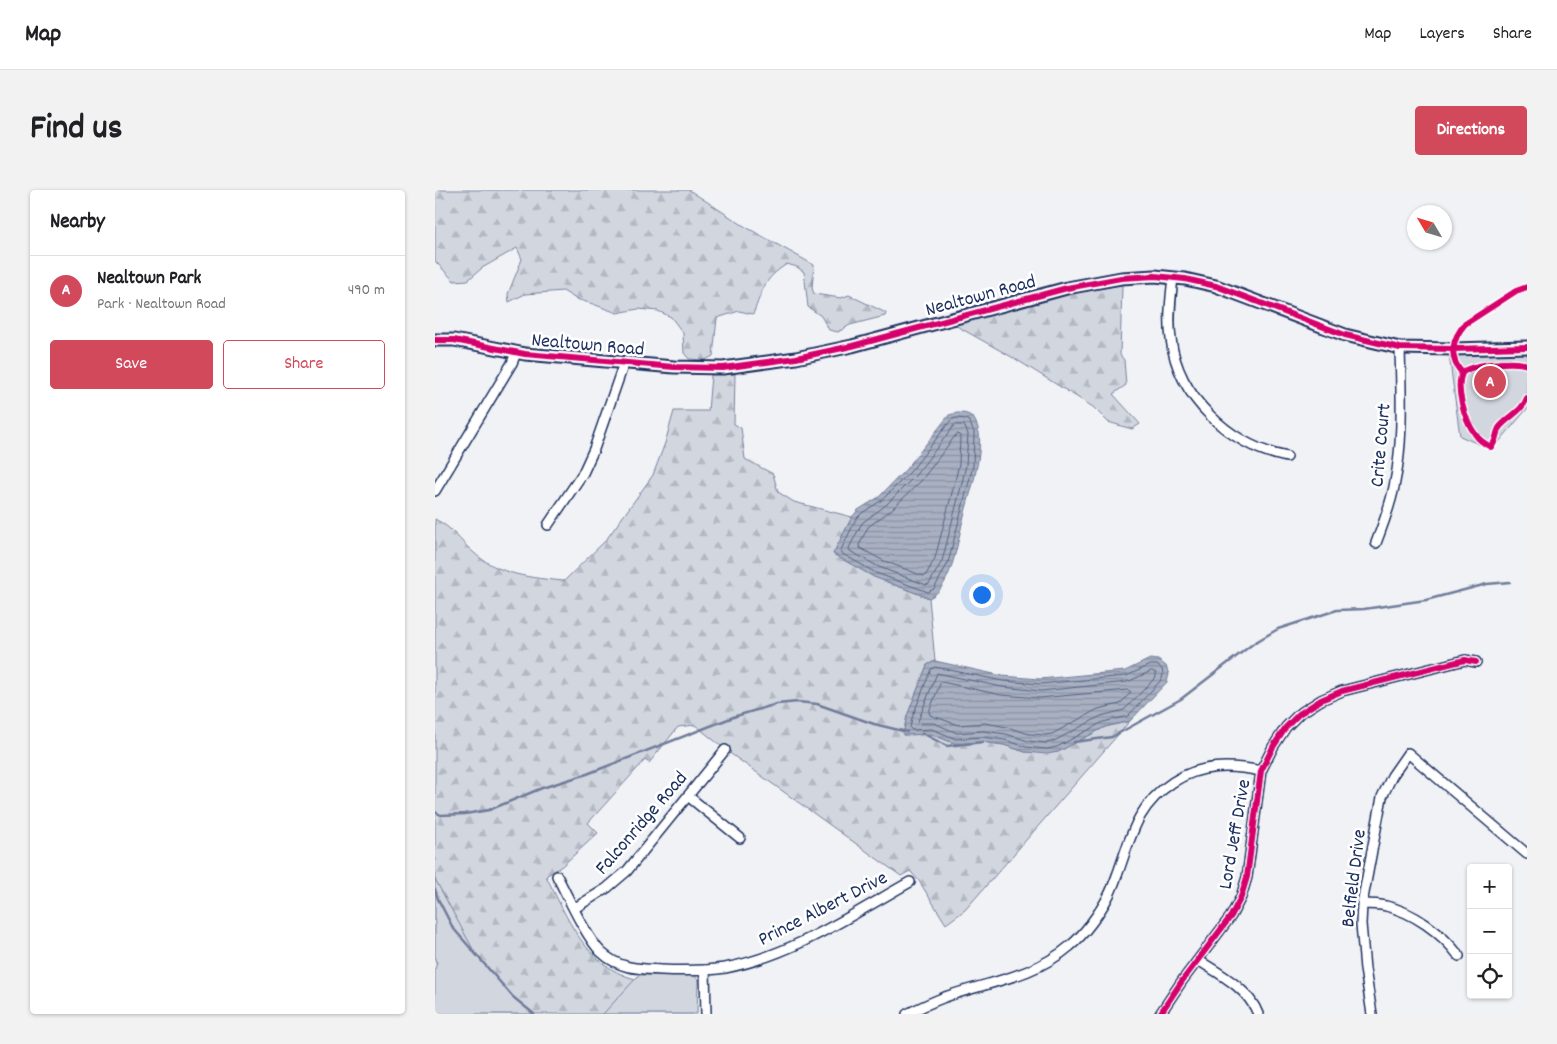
<!DOCTYPE html>
<html lang="en">
<head>
<meta charset="utf-8">
<style>
  :root { --surface:#fff; --page:#f2f2f2; --text:#202124; --muted:#757577; --line:#e0e0e0; --accent:#d1495b }
  body { margin:0; font-family:Dekko,sans-serif; background:var(--page); color:var(--text) }
  .controls { position:absolute; right:15px; bottom:15px; display:grid; overflow:hidden; border-radius:5px; box-shadow:0 1px 4px #0004 }
  .controls button { width:45px; height:45px; display:grid; place-items:center; padding:0; border:0; border-bottom:1px solid var(--line); background:var(--surface); color:var(--text); font:25px sans-serif }
  .compass { position:absolute; left:972px; top:15px; width:45px; height:45px; border-radius:50%; background:var(--surface); box-shadow:0 1px 4px #0004; rotate:308deg }
  .you { position:absolute; left:546px; top:404px; width:18px; height:18px; margin:-12px; border:4px solid #fff; border-radius:50%; background:#1a73e8; box-shadow:0 0 0 8px #1a73e833 }
  .badge { display:grid; place-items:center; width:32px; height:32px; border-radius:50%; background:var(--accent); color:#fff; font-size:16px; font-weight:700 }
  .pin { position:absolute; translate:-50% -50%; border:2px solid #fff; box-shadow:0 1px 5px #0006 }
  .list { margin:0; padding:0; list-style:none }
  h2 { display:flex; justify-content:space-between; align-items:center; height:65px; margin:0; padding:0 20px; font-size:21px }
  h2 small { font-size:16px; font-weight:400; color:var(--muted) }
  .list li { display:grid; grid-template-columns:32px 1fr auto; gap:15px; align-items:center; box-sizing:border-box; height:70px; padding:0 20px; border-top:1px solid var(--line) }
  .list b { display:block; font-size:19px; white-space:nowrap }
  .list p { margin:0; font-size:16px; white-space:nowrap; color:var(--muted) }
  .list em { font-size:16px; font-style:normal; color:var(--muted) }
  .actions { display:flex; gap:10px; padding:15px 20px }
  .actions a { flex:1; padding:11px 0; border:1px solid var(--accent); border-radius:5px; text-align:center; font-size:18px; color:var(--accent) }
  .actions .main { background:var(--accent); color:#fff }
  .icon { flex:none; width:28px; height:28px; fill:none; stroke:currentColor; stroke-width:2; stroke-linecap:round; stroke-linejoin:round }
  .map { position:relative; flex:none; width:1092px; height:824px; overflow:hidden; border-radius:5px }
  header { display:flex; align-items:center; gap:30px; box-sizing:border-box; height:70px; padding:0 25px; background:var(--surface); border-bottom:1px solid var(--line) }
  header strong { font-size:24px }
  nav { display:flex; gap:28px; margin-inline-start:auto; font-size:18px }
  .intro { display:flex; align-items:center; justify-content:space-between; box-sizing:border-box; height:120px; padding:0 30px }
  h1 { margin:0; font-size:35px }
  .button { padding:12px 22px; border-radius:5px; background:var(--accent); color:#fff; font-size:18px; font-weight:700 }
  main { display:flex; gap:30px; padding:0 30px }
  aside { flex:1; background:var(--surface); border-radius:5px; box-shadow:0 1px 4px #0004 }
  .map>svg:first-child { display:block }
  .forest { fill:url(#forest-firs); stroke:#76829e }
  .park { fill:#d2d6df; stroke:#76829e }
  .water { fill:url(#water-rules); stroke:#707c9a }
  .lines { fill:none; stroke-linecap:round; stroke-linejoin:round }
  .shore { stroke:#536386; stroke-width:1 }
  .stream { stroke:#707c9a; stroke-width:2.5 }
  .street-casing { stroke:#1b2f5e; stroke-width:12 }
  .secondary-casing { stroke:#1b2f5e; stroke-width:15 }
  .street { stroke:#fff; stroke-width:9 }
  .secondary { stroke:#fff; stroke-width:11 }
  .cycleway-casing { stroke:#fff; stroke-width:9 }
  .cycleway { stroke:#d6006c; stroke-width:6 }
  .labels { text-anchor:middle; stroke-width:5; stroke-linejoin:round; paint-order:stroke }
  .street-label { font-size:20px; fill:#1b2f5e; stroke:#fff }
</style>
</head>
<body>
<header>
<strong>Map</strong>
<nav><a>Map</a><a>Layers</a><a>Share</a></nav>
</header>
<div class="intro"><h1>Find us</h1><a class="button">Directions</a></div>
<main>
<aside>
<h2>Nearby<small></small></h2>
<ul class="list">
<li><span class="badge">A</span><div><b>Nealtown Park</b><p>Park · Nealtown Road</p></div><em>490 m</em></li>
</ul>
<div class="actions"><a class="main">Save</a><a>Share</a></div>
</aside>
<div class="map">
<svg width="1092" height="824" viewBox="0 0 1092 824">
  <defs>
    <pattern id="forest-firs" width="22" height="20" patternUnits="userSpaceOnUse" patternTransform="scale(1.25)"><rect width="22" height="20" fill="#d2d6df"/><path d="M5 1l3.5 6h-7zM16 11l3.5 6h-7z" fill="#b4b8c2"/></pattern>
    <pattern id="water-rules" width="6" height="5" patternUnits="userSpaceOnUse" patternTransform="scale(1.25)"><rect width="6" height="5" fill="#a8b0c2"/><path d="M0 2.5h6" fill="none" stroke="#8890a1"/></pattern>
  </defs>
  <rect width="100%" height="100%" fill="#f1f2f5"/>
  <filter id="ink" filterUnits="userSpaceOnUse"><feTurbulence type="fractalNoise" baseFrequency=".02" numOctaves="2"/><feDisplacementMap in="SourceGraphic" scale="10" xChannelSelector="R" yChannelSelector="G"/><feConvolveMatrix kernelMatrix="1 2 1 2 8 2 1 2 1" color-interpolation-filters="sRGB"/></filter>
  <g filter="url(#ink)">
    <!-- forest -->
    <path class="forest" d="M0,0H254L309,36L379,75L377,98L379,104L406,108L414,105L451,123L450,126L415,135L403,142L394,140L386,126L373,117L369,82L362,77L352,74C328,89 328,100 318,124L304,121L282,128L278,166L270,170L254,169L249,163L248,143L236,127L223,121L203,119L182,123L158,114L141,109L128,101L90,104L74,112L73,104L87,69L82,58L47,78L33,90L19,91L0,71Z
      M687,95L685,165L689,170L691,195L678,204L705,234L697,239L673,232L658,217L582,170L518,134L638,103Z
      M300,184L299,234L306,238L310,269L338,284L343,302L359,312L417,327L398,364L439,387L494,408L500,471L492,475L472,526L468,545L496,544L521,554L547,552L569,555L590,562H623L670,537L695,531L530,720L511,734L484,691L475,681L466,686L296,564L260,535L243,537L214,573L210,570L153,633L163,643L127,676L111,686C132,727 150,776 200,789C210,792 224,791 235,791L258,824H26L0,782L2,777L0,769V329C19,339 23,349 38,362C63,385 97,388 129,391L171,350L218,285L230,253L239,221H273L276,185Z"/>
    <!-- park -->
    <path class="park" d="M1092,162V219L1057,260L1025,246L1014,165Z
      M0,689L39,761L78,807L99,824H7L0,822V779L2,772L0,770Z
      M204,785H259L263,790L262,824H168Z"/>
    <!-- water -->
    <path class="water" d="M522,223C528,223 535,223 539,229C554,251 535,302 529,326C523,348 517,399 494,408L439,387L398,364L417,327L423,320L444,307L472,278L514,225Z
      M715,469L723,470L731,476L734,484L732,492L695,531L670,537L623,562L612,564L590,562L569,555L547,552L521,554L496,544L468,545L472,526L492,475L500,471L568,486L605,489L690,481Z"/>
    <g class="lines">
      <!-- shore -->
      <path class="shore" d="M522,228L530,229L534,231L539,242L538,276L513,373L499,399L493,402L441,383L406,363V360L421,329L427,323L447,310L476,281L516,230Z
        M523,235H529L533,244L531,275L527,293L507,371L494,394L491,395L444,377L415,361L414,358L427,333L451,315L480,286L515,241L519,235Z
        M523,244L525,246L524,274L520,291L500,368L491,385L488,386L447,370L425,358L424,355L433,337L456,320L486,291L520,246Z
        M716,475H722L727,479L728,484L727,489L693,526L668,532L622,557L612,559L591,557L570,550L547,547L521,549L497,539L477,540L475,538L477,528L496,479L500,477L568,491L605,494L691,486Z
        M717,481L721,483V487L689,520L666,526L619,551L612,553L593,551L571,544L548,541L522,543L499,533H485L483,531L502,483L567,497L606,501L692,492Z
        M507,492L566,505L604,508L693,500L696,502L685,514L663,519L617,544L610,545L594,544L572,537L550,533L523,535L495,525L494,522L505,494Z"/>
      <!-- stream -->
      <path class="stream" d="M487,543L512,556L548,552
        M639,552L677,547L746,509L819,453L843,439L902,420L929,419L991,410L1052,394L1075,392
        M0,622L6,625L30,624L54,620L107,598L152,584L301,526L342,514L363,512L382,514L439,534L472,542
        M0,699L3,709L18,738L78,807L99,824"/>
      <defs>
        <path id="street" d="M738,87C736,107 733,129 736,149C743,208 796,256 852,267
          M0,301L77,173L81,163
          M113,335L148,283L159,259L189,173
          M941,353C948,335 955,316 959,297C969,251 966,204 965,158
          M253,606L305,648
          M122,686C133,707 151,747 166,762C184,779 203,779 226,780C247,781 269,781 290,778C358,765 416,725 475,692
          M927,714C935,714 943,714 951,716C978,722 1007,743 1024,766
          M140,718L172,698L192,681L290,560
          M763,770C785,784 813,798 823,824
          M270,780L271,824
          M472,824C484,818 497,812 510,807C553,792 599,787 635,756C649,745 666,721 674,705C678,697 681,688 684,680C697,643 703,615 738,592C765,574 796,575 826,581
          M725,824L747,791L796,726L806,707L812,687L826,581L838,557L851,537L864,524L886,510L907,501L1030,470L1041,472
          M937,824L930,779L926,734L927,714L947,607L957,586L973,563L1092,664"/>
        <path id="secondary" d="M0,150H19L90,164L239,177L288,178L361,168L417,156L632,98L686,88L720,86L750,89L781,96L910,145L965,158L1018,159L1092,157"/>
      </defs>
      <!-- street casing -->
      <use href="#street" class="street-casing"/>
      <!-- secondary casing -->
      <use href="#secondary" class="secondary-casing"/>
      <!-- street -->
      <use href="#street" class="street"/>
      <!-- secondary -->
      <use href="#secondary" class="secondary"/>
      <defs>
        <path id="cycleway" d="M0,150H19L90,164L239,177L288,178L361,168L417,156L632,98L686,88L720,86L750,89L781,96L910,145L965,158L1018,159L1092,157
          M1092,175C1081,170 1035,174 1027,183C1020,199 1030,230 1040,244C1044,250 1050,254 1056,257C1062,251 1060,245 1064,238C1072,227 1087,222 1092,208
          M1027,183C1013,167 1017,149 1030,134L1081,101L1092,97
          M725,824L747,791L796,726L806,707L812,687L826,581L838,557L851,537L864,524L886,510L907,501L1030,470L1041,472"/>
      </defs>
      <!-- cycleway casing -->
      <use href="#cycleway" class="cycleway-casing"/>
      <!-- cycleway -->
      <use href="#cycleway" class="cycleway"/>
    </g>
  </g>
  <g class="labels">
    <!-- street labels -->
    <g class="street-label">
      <text transform="translate(545 104) rotate(-15)" y="7">Nealtown Road</text>
      <text transform="translate(153 153) rotate(5)" y="7">Nealtown Road</text>
      <text transform="translate(944 255) rotate(-85)" y="7">Crite Court</text>
      <text transform="translate(205 632) rotate(-49)" y="7">Falconridge Road</text>
      <text transform="translate(798 644) rotate(-80)" y="7">Lord Jeff Drive</text>
      <text transform="translate(917 688) rotate(-83)" y="7">Belfield Drive</text>
      <text transform="translate(387 717) rotate(-27)" y="7">Prince Albert Drive</text>
    </g>
  </g>
</svg>
<div class="controls">
<button>+</button>
<button>−</button>
<button><svg class="icon" aria-label="locate" viewBox="0 0 24 24"><circle cx="12" cy="12" r="6"/><path d="M12 2v4M12 18v4M2 12h4M18 12h4"/></svg></button>
</div>
<svg class="compass" viewBox="-18 -18 36 36"><path d="M0-13l5 13h-10z" fill="#e53935"/><path d="M0 13l5-13h-10z" fill="#757577"/></svg>
<div class="you"></div>
<div class="pin badge" style="left:1055px;top:192px">A</div>
</div>
</main>
</body>
</html>
